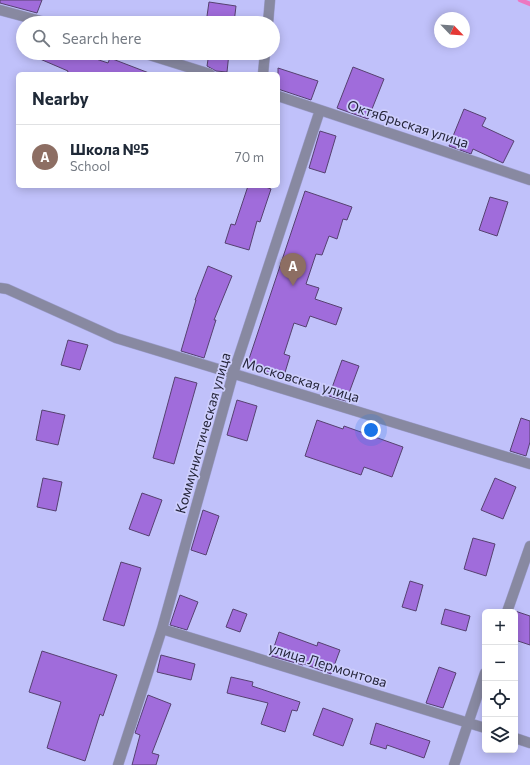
<!DOCTYPE html>
<html lang="en">
<head>
<meta charset="utf-8">
<style>
  :root { --surface:#fff; --page:#f2f2f3; --text:#1f2937; --muted:#747a83; --line:#e0e1e3; --accent:#0f766e }
  body { margin:0; font-family:Commissioner,sans-serif; background:var(--page); color:var(--text) }
  .controls { position:absolute; right:12px; bottom:12px; display:grid; overflow:hidden; border-radius:6px; box-shadow:0 2px 10px #0003 }
  .controls button { width:36px; height:36px; display:grid; place-items:center; padding:0; border:0; border-bottom:1px solid var(--line); background:var(--surface); color:var(--text); font:20px sans-serif }
  .compass { position:absolute; left:434px; top:12px; width:36px; height:36px; border-radius:50%; background:var(--surface); box-shadow:0 2px 10px #0003; rotate:115deg }
  .you { position:absolute; left:371px; top:430px; width:14px; height:14px; margin:-10px; border:3px solid #fff; border-radius:50%; background:#1a73e8; box-shadow:0 0 0 6px #1a73e833 }
  .badge { display:grid; place-items:center; width:26px; height:26px; border-radius:50%; background:var(--accent); color:#fff; font-size:13px; font-weight:700 }
  .pin { position:absolute; translate:-50% -33px; filter:drop-shadow(0 1px 2px #0008) }
  .pin::after { content:''; position:absolute; top:21px; width:14px; height:12px; background:inherit; clip-path:polygon(0 0,100% 0,50% 100%) }
  .list { margin:0; padding:0; list-style:none }
  h2 { display:flex; justify-content:space-between; align-items:center; height:52px; margin:0; padding:0 16px; font-size:17px }
  h2 small { font-size:13px; font-weight:400; color:var(--muted) }
  .list li { display:grid; grid-template-columns:26px 1fr auto; gap:12px; align-items:center; box-sizing:border-box; height:64px; padding:0 16px; border-top:1px solid var(--line) }
  .list b { display:block; font-size:15px; white-space:nowrap }
  .list p { margin:0; font-size:13px; white-space:nowrap; color:var(--muted) }
  .list em { font-size:13px; font-style:normal; color:var(--muted) }
  .icon { flex:none; width:22px; height:22px; fill:none; stroke:currentColor; stroke-width:2; stroke-linecap:round; stroke-linejoin:round }
  .map { position:relative; flex:none; width:530px; height:765px; overflow:hidden }
  .search { position:absolute; background:var(--surface); box-shadow:0 2px 10px #0003; left:16px; top:16px; width:264px; height:44px; display:flex; align-items:center; gap:10px; box-sizing:border-box; padding:0 14px; border-radius:22px; color:var(--muted); font-size:15px }
  .panel { position:absolute; background:var(--surface); box-shadow:0 2px 10px #0003; left:16px; top:72px; width:264px; height:116px; border-radius:6px }
  .map>svg:first-child { display:block }
  .lines { fill:none; stroke-linecap:round; stroke-linejoin:round }
  .stream { stroke:#ed77c1; stroke-width:4.5 }
  .building { fill:#a06cdb; stroke:#564170 }
  .minor-casing { stroke:#9e9fd0; stroke-width:11 }
  .minor { stroke:#8889a1; stroke-width:10 }
  .labels { text-anchor:middle; stroke-width:3.5; stroke-linejoin:round; paint-order:stroke }
  .street-label { font-size:14px; fill:#25253a; stroke:#cecffd }
</style>
</head>
<body>
<div class="map">
<svg width="530" height="765" viewBox="0 0 530 765">
  <rect width="100%" height="100%" fill="#c0c1fa"/>
  <g class="lines">
    <!-- stream -->
    <path class="stream" d="M520,0L530,4"/>
  </g>
  <!-- building -->
  <path class="building" d="M0,0H42L37,13L0,3Z
    M209,2L236,6L234,23H206Z
    M26,53H78L108,63L110,58L149,73L67,74L68,71Z
    M209,53H229L227,72L216,71L207,66Z
    M353,67L384,79L368,119L337,108Z
    M278,68L318,81L311,100L278,89Z
    M464,109L486,118L482,126L514,141L503,163L473,149L471,154L449,146Z
    M320,131L336,136L325,173L309,168Z
    M248,186H263L271,189L260,222L257,221L249,250L225,243L231,224L235,225Z
    M305,191L352,207L347,220L343,219L337,239L329,236L322,255L316,254L306,284L319,288L315,299L342,308L336,325L310,316L306,327L294,323L284,354L290,356L283,379L266,373L267,368L248,362Z
    M490,197L508,202L497,236L479,230Z
    M208,266L232,276L214,320H216L204,358L181,351L196,300H195Z
    M68,340L88,345L80,370L61,365Z
    M342,360L359,366L346,401L329,396Z
    M175,377L197,383L174,464L153,458Z
    M237,400L257,406L247,441L227,435Z
    M42,410L65,415L58,445L36,440Z
    M521,418L530,421V442L526,456L510,451Z
    M317,420L343,429L344,426L403,447L392,477L364,467L361,475L305,456Z
    M43,478L62,482L56,511L37,507Z
    M495,478L516,487L503,519L481,510Z
    M142,493L162,500L149,536L129,529Z
    M203,510L219,516L206,555L191,550Z
    M473,538L495,544L486,576L464,569Z
    M121,562L141,568L124,626L103,620Z
    M410,581L423,585L416,611L402,607Z
    M180,595L198,602L187,630L170,625Z
    M233,609L247,614L240,632L226,627Z
    M445,609L470,616L466,631L441,624Z
    M515,611L530,616V645L515,640Z
    M279,632L317,646L318,642L340,650L331,674L304,664L303,665L271,656Z
    M42,651L117,675L103,716L100,714L85,761L47,748L61,702L29,692Z
    M161,655L195,664L191,680L157,672Z
    M439,667L456,673L443,708L426,703Z
    M231,677L253,682L252,686L300,702L297,711L292,710L285,732L261,724L268,703L227,693Z
    M148,695L171,704L152,753L159,755L156,765H132L140,735L135,733Z
    M323,708L353,719L343,746L313,735Z
    M376,723L430,741L424,758L387,745L386,749L370,744Z"/>
  <g class="lines">
    <defs>
      <path id="minor" d="M0,10L48,23
        M268,23L270,0
        M143,53L210,74
        M263,74L265,53
        M278,96L530,180
        M0,288L7,289L116,338L530,464
        M507,612L530,546
        M162,629L485,728
        M515,738L530,743
        M118,765L162,629L233,374L320,110
        M454,765L485,673"/>
    </defs>
    <!-- minor casing -->
    <use href="#minor" class="minor-casing"/>
    <!-- minor -->
    <use href="#minor" class="minor"/>
  </g>
  <g class="labels">
    <!-- street labels -->
    <g class="street-label">
      <text transform="translate(408 124) rotate(18)" y="5">Октябрьская улица</text>
      <text transform="translate(301 380) rotate(17)" y="5">Московская улица</text>
      <text transform="translate(203 433) rotate(-74)" y="5">Коммунистическая улица</text>
      <text transform="translate(328 665) rotate(17)" y="5">улица Лермонтова</text>
    </g>
  </g>
</svg>
<div class="controls">
<button>+</button>
<button>−</button>
<button><svg class="icon" aria-label="locate" viewBox="0 0 24 24"><circle cx="12" cy="12" r="6"/><path d="M12 2v4M12 18v4M2 12h4M18 12h4"/></svg></button>
<button><svg class="icon" aria-label="layers" viewBox="0 0 24 24"><path d="M12 4l9 5-9 5-9-5zM3 14l9 5 9-5"/></svg></button>
</div>
<svg class="compass" viewBox="-18 -18 36 36"><path d="M0-13l5 13h-10z" fill="#e53935"/><path d="M0 13l5-13h-10z" fill="#747a83"/></svg>
<div class="you"></div>
<div class="pin badge" style="left:293px;top:286px;background:#8d6e63">A</div>
<div class="search"><svg class="icon" aria-label="search" viewBox="0 0 24 24"><circle cx="10" cy="10" r="6"/><path d="M15 15l6 6"/></svg>Search here</div>
<section class="panel">
<h2>Nearby<small></small></h2>
<ul class="list">
<li><span class="badge" style="background:#8d6e63">A</span><div><b>Школа №5</b><p>School</p></div><em>70 m</em></li>
</ul>
</section>
</div>
</body>
</html>
